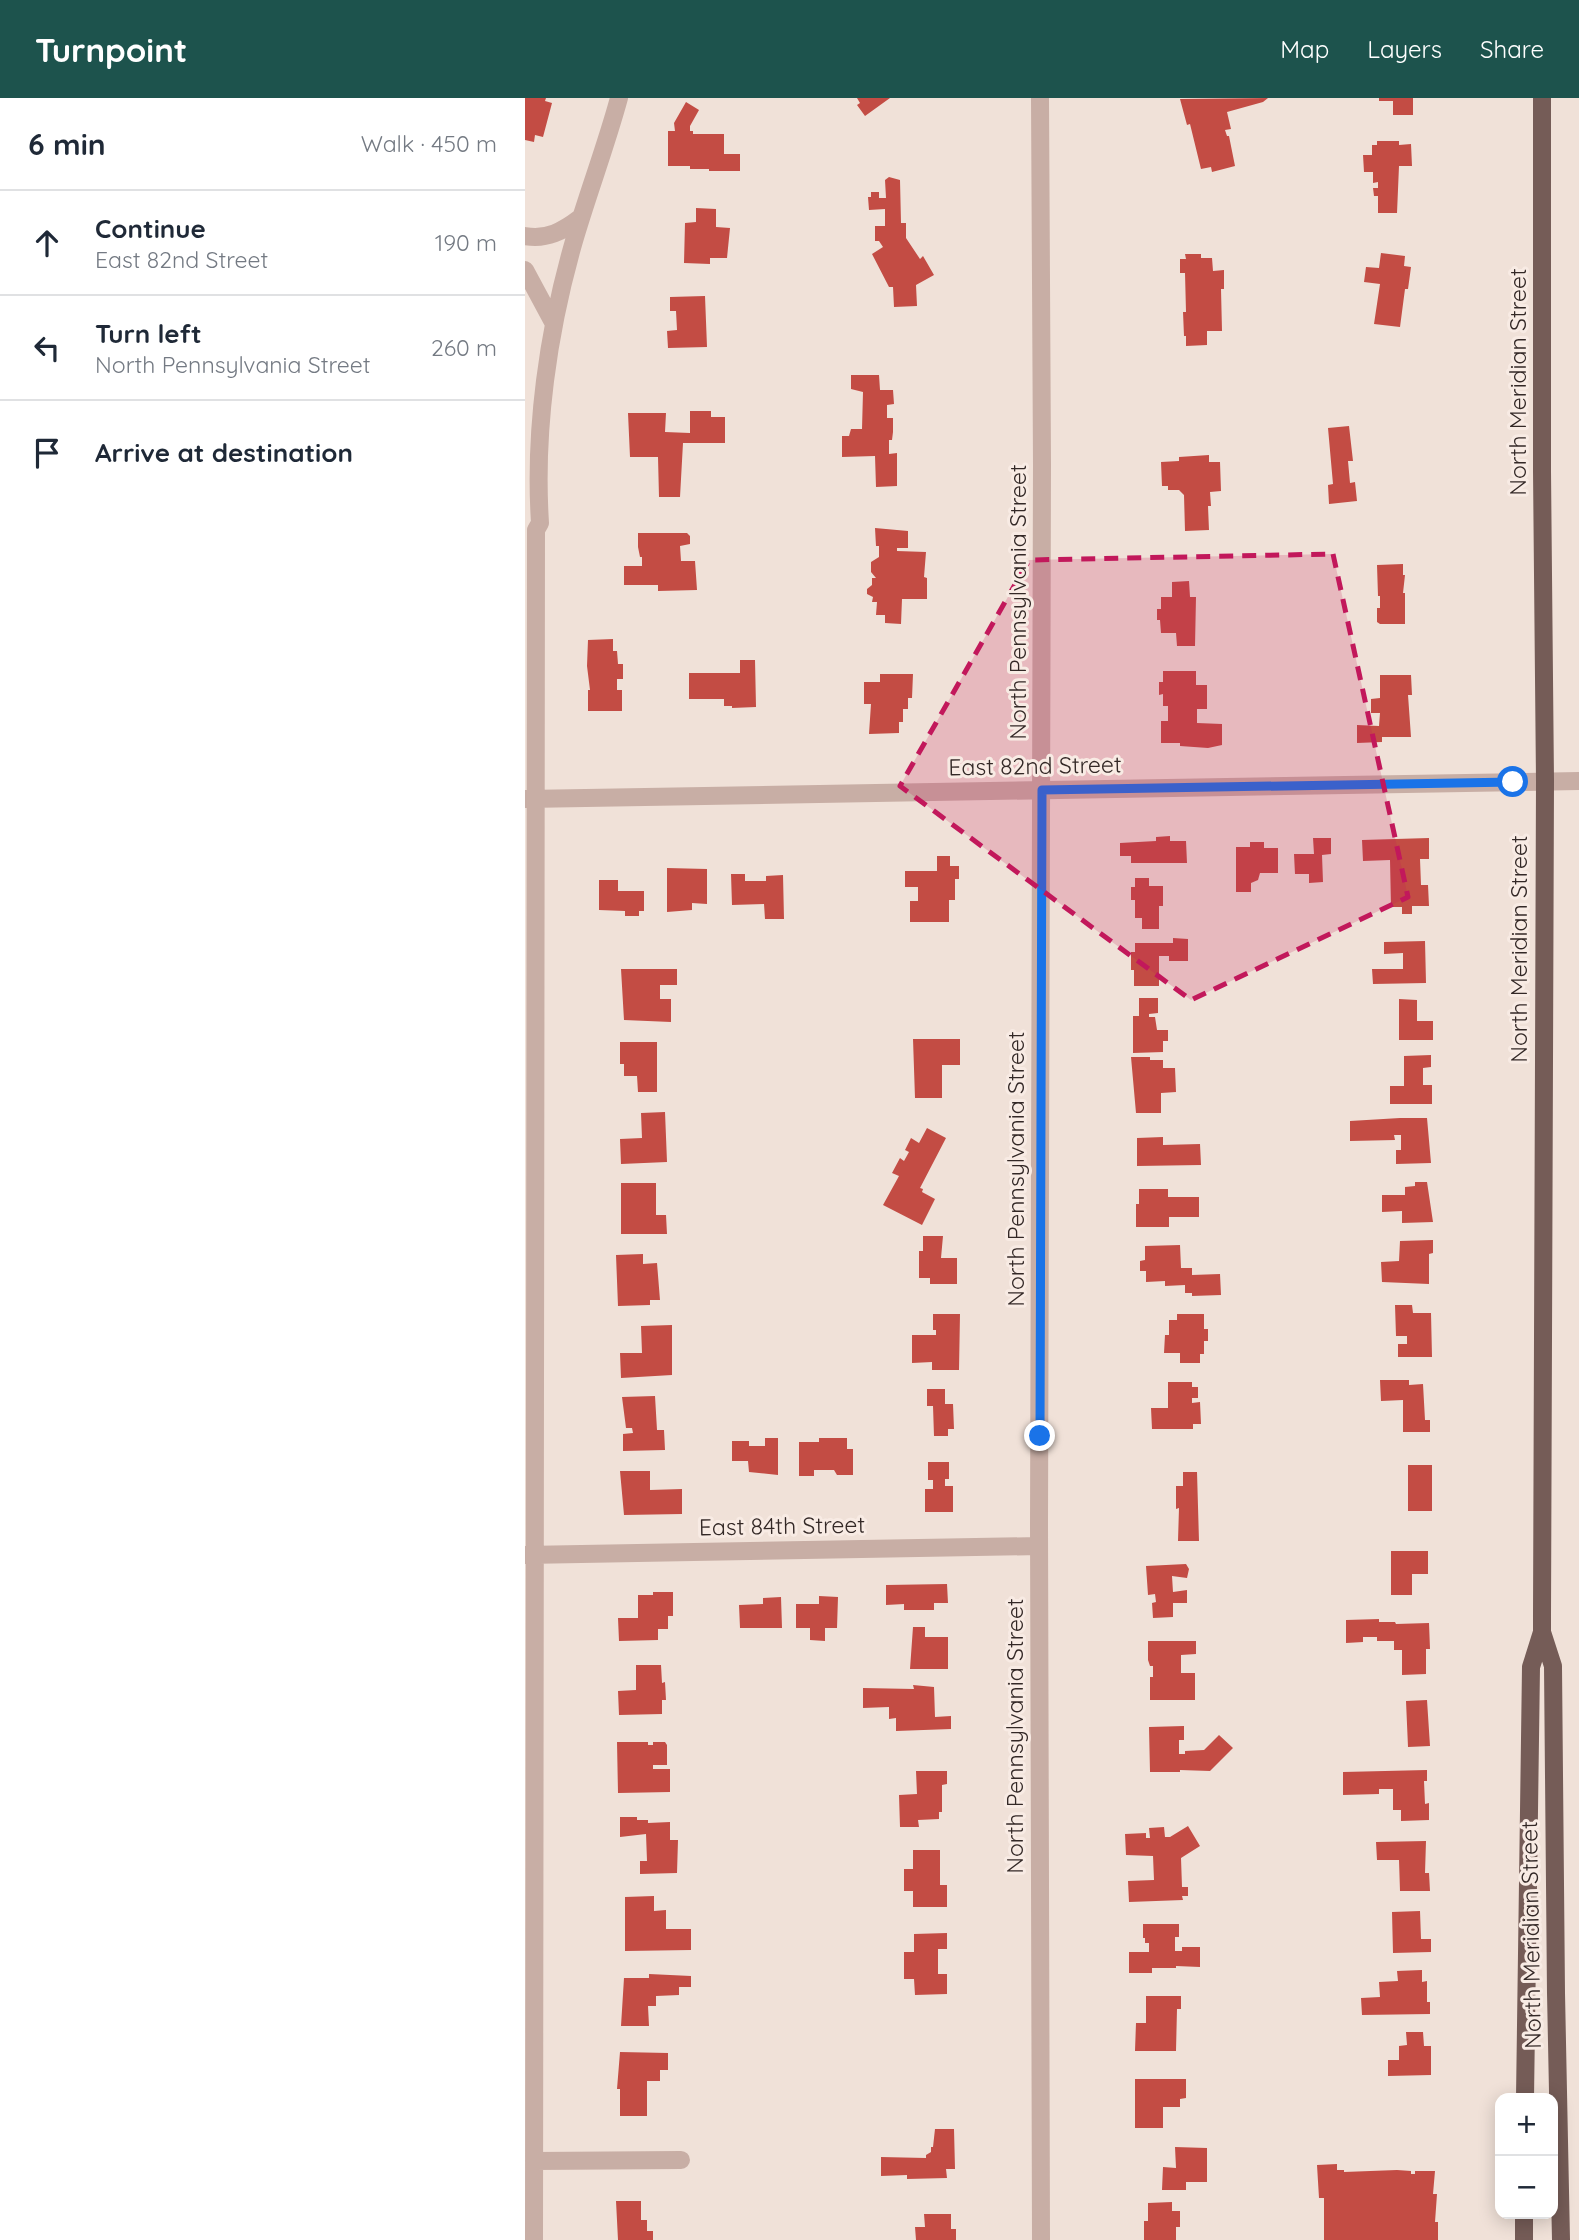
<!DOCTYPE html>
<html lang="en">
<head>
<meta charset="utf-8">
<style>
  :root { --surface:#fff; --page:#f2f2f3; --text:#1f2937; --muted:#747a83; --line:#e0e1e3; --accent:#1d534d }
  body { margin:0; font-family:Quicksand,sans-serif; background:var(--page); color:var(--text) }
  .controls { position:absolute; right:21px; bottom:21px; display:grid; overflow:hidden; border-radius:14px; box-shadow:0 4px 18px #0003 }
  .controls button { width:63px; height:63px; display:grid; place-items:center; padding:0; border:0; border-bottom:2px solid var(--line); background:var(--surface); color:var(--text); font:35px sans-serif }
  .stop { position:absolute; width:21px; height:21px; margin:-16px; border:5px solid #1a73e8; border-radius:50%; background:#fff }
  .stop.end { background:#1a73e8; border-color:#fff; box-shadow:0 2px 7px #0008 }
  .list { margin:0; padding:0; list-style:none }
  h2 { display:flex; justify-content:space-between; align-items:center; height:91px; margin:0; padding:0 28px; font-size:30px }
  h2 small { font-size:23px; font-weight:400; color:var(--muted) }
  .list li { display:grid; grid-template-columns:46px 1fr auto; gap:21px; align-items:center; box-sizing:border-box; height:105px; padding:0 28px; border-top:2px solid var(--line) }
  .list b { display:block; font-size:26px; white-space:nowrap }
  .list p { margin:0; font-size:23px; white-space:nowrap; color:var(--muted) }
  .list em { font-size:23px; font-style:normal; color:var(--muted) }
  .icon { flex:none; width:38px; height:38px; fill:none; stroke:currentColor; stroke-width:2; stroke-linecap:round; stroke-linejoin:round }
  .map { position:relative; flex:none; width:1054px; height:2142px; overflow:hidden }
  header { display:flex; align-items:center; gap:42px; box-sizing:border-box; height:98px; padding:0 35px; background:var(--accent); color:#fff }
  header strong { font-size:33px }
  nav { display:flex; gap:38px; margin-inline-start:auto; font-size:24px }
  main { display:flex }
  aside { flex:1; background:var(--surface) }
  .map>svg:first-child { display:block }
  .building { fill:#c34c44 }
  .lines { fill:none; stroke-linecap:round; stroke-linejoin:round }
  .minor { stroke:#c8aea5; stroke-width:18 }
  .major { stroke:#755c57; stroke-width:18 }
  .route { stroke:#1a73e8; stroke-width:9 }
  .marked { fill:#c2185b; fill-opacity:0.2; stroke:#c2185b; stroke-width:5; stroke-dasharray:14 9; stroke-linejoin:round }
  .labels { text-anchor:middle; stroke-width:6; stroke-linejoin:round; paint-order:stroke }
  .street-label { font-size:23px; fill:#332826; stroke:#f8ebe4 }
</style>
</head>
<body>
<header>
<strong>Turnpoint</strong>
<nav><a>Map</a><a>Layers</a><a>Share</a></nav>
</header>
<main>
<aside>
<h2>6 min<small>Walk · 450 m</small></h2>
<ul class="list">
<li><svg class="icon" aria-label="ahead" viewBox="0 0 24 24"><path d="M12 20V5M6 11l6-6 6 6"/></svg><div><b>Continue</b><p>East 82nd Street</p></div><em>190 m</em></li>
<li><svg class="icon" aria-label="left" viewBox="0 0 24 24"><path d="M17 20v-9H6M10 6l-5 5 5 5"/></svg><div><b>Turn left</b><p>North Pennsylvania Street</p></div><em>260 m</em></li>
<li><svg class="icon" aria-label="arrive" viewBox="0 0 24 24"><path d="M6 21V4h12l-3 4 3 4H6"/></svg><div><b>Arrive at destination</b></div></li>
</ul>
</aside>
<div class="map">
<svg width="1054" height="2142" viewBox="0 0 1054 2142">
  <rect width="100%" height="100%" fill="#f0e1d8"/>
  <!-- building -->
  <path class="building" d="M0,0H21L20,3L27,5L18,39L10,37L9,44L0,42Z
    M332,0H365L340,18L332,7L335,5Z
    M743,0L738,4L702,14L706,31L700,32L702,38H704L710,68L687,74L686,69L676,71L665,26L662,27L655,1Z
    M854,0H888V17H868V3H854Z
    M161,4L174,12L165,28V33H168V36H199V56H215V73H184V71H165V68H143V33H150L149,25Z
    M852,43H874V47L886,46L887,68H874L872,115H853V98H849L848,90H853V84L848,85V74H839L838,57H847V47H852Z
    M364,79L375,82L376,125H381V140L395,161L398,158L409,177L391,187L392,208L369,209L368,189H364L347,156L358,149L354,143H350V128H360V111L344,112L343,99H346V94H354V100H361L360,82Z
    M171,110L191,111V129L205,130L202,160H185V166L159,165L160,125L171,124Z
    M856,155L880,158L879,168L886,169L883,191H880L875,229L849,226L855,186L839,184L841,169L854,170Z
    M660,156H676V160H687L688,173L699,172V191H696L697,233H682V247L661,248V238H659L658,214H661L660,175H655V161H661Z
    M180,198L182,249L143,250L142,233L152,232L151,213H145V199Z
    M326,277H354L355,292H368L369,306L362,307V320H368V334L367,342H364V356L372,355V388L351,389L350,358L317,359V338H324L326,331H337L338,294L326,291Z
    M165,313H186V319H200V345H158L155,399H134L133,359H105L103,315H141L140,334L165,335Z
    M824,328L828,363H823L825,385L830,384L832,403L804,406L803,387L808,386L803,330Z
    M684,357V364H695L696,393L685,394L686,408H683L684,432L660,433L659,397L654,392H643V388H637L636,364L654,363V359Z
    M350,430L383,433V450H372V453L401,454L399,479L402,480V501H377L376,526L360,525V517H351L352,504H347L348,499L342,496V491L347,487V480H351L346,474V464L354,459V448H351Z
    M113,435H162L165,438V446L155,448L156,463H170L172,492L133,493V487H99V468H117V459H115L113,449Z
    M878,466V477H880L878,495H880V526H855L852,524V510H855V498H853L852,467Z
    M664,483L665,499H671L670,548H652L651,535H636L635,522H632V511H636V499H647V484Z
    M88,541V553H92L93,566H98V581H92V592H97V613H63V592H65L62,568L63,542Z
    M215,562H230L231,609L207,610V608H199V601H164V575H215Z
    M638,573H671V587H682V611H672V625L697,626V647L683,650L655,648V645H636V623H643V608H638V596L634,597V584H638Z
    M355,576H388L387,600H383V611H378V624H374V635L344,636L346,606H339V584H355Z
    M855,577H886L887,597H883L886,639H857V644L832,645V627L854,628L855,615H846V601L855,600Z
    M645,738V743H661L662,765H606V758H595V745L631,743V739Z
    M788,740H806V756L797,757L798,784L784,785V776H770L769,756H789Z
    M904,740V761H895L896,787H903L904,808H887V816H877V809H866L865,762L838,763L837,742Z
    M725,744H739V750H753V775H735L733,782L726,785V794H711V749H725Z
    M412,758H425V768H434V781H430V802H424V824H385V803H393V789H380V773H412Z
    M142,770L182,771V806L167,805V812L142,814Z
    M206,776H220V783H241V778L258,777L259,821H240L239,806L207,807Z
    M610,780H624V788H638V808H634V831H617V820H610V802H606V789H610Z
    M74,782H93V793H119V813H114V818H100V813L74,812Z
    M648,840L663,841V863H644V858H634V888H609V872H606V854H610V845H648Z
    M900,843L901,885L848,886L847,871H878V855L859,856V844Z
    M96,871H152V887H135V901H146V924L99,922Z
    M614,900H633V915L624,916V919H630L632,932H643V943H638V954L608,955V918H614Z
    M874,901L892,902V923H908V942H874Z
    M388,941H435V967H417V1000H390Z
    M95,944H132V994H113L112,978H99V966H95Z
    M906,957V969L898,970V987H907V1006H865V988H879V958Z
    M606,959H625V962H638V970H650L651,994L636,995V1015H611Z
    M140,1014L142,1064L96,1066L95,1041L117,1040L116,1015Z
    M875,1020H902L906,1065L871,1066V1052H876V1037H869L870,1042L825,1043V1023Z
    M402,1030L421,1040L395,1090L398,1091L397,1094L410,1101L397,1127L358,1107L374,1078L367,1075L375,1060L379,1063L384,1054L380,1052L386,1040L394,1045Z
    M638,1039V1047L675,1046L676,1067L612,1068V1040Z
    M890,1084H902L908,1124L877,1125V1113L857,1114V1097H880V1089L890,1088Z
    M96,1085H131V1117H141L142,1136H96Z
    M614,1091H643V1099H674V1119H644V1129H611V1106H614Z
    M398,1138H418L416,1160H432V1186H405V1180H394V1153H398Z
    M908,1142V1155L904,1156V1186L857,1184L856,1164L874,1163L875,1143Z
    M655,1147L656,1170H667V1177L695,1176L696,1197L667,1198V1195H660V1187L640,1188V1183L621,1184V1173H615V1163L620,1162V1148Z
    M118,1156V1166L132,1165L135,1202H125V1207L93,1208L91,1157Z
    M870,1207H887L888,1215H906L907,1259H873V1246H882V1238H871Z
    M408,1216H435L434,1272H407V1264L387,1265V1237H411V1232H408Z
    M652,1216H679V1231H683V1243H679V1256H675V1265H655V1255H639L640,1237H644V1222H652Z
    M147,1227V1277L96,1280L95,1255H117L116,1228Z
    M855,1282H884V1287L898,1286L900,1322H905V1334H878V1302L856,1303Z
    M643,1284H667V1289H673V1300H667V1305L675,1304L676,1326H668V1331H627L626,1310H643Z
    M402,1291H420V1306H428L429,1331H423V1338H409L408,1308H402Z
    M130,1298L132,1332H139L140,1352L98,1353V1336L108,1335L107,1330H101L97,1299Z
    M240,1340H253V1377L224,1374L223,1363H207V1343H224V1348H240Z
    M294,1340H322V1351H328V1377H312L309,1372H289V1378H274V1344H294Z
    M403,1364H424V1381H420V1388H428V1414H400V1391H408V1382H403Z
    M883,1367H907V1413H883Z
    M95,1373H125V1392L157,1391V1416L99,1417Z
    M658,1374H672L674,1443H653L654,1410L651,1411V1388H658Z
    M866,1453H903V1476H887V1497H866Z
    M661,1466L664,1471L662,1480L647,1478L648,1494L662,1492V1505H648V1519L628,1520L627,1505L631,1504L630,1496L623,1497L621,1468Z
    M422,1486L423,1505H409V1512H379V1506L361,1507V1487Z
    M128,1494H148V1518H143V1531H133V1542L94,1543L93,1520H113V1497H128Z
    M294,1498L313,1499L312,1530H300V1543L285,1542V1530H271V1506H294Z
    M256,1499L257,1530H215L214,1507L238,1506V1500Z
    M854,1521V1524H870L871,1526L904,1525L905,1551H901V1576L877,1577V1552H869V1543H852V1539H838V1544L821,1545V1522Z
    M388,1529H400V1539H423V1571H385Z
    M623,1543H671V1556L656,1557V1575H670V1602H625V1579H628V1568H625L623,1562Z
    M111,1567H136L137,1585L140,1584L141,1602H137V1616L94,1617L93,1593L111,1592Z
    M388,1587L409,1589L410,1619L426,1618V1631L371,1633V1620L364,1621V1609L338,1610V1590L389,1591Z
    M902,1602L905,1648L883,1649L881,1603Z
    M659,1628V1642H654V1656H660V1653L679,1652L694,1637L708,1650L685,1673L655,1672V1674H625L624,1629Z
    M92,1644H123V1647H128V1644H140L142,1647V1667H128V1671H145V1694L93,1695Z
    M902,1672V1683H899L900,1706L904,1705V1722L876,1723V1712H868V1691H854V1696L818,1697V1674Z
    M391,1673H422V1686L417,1687V1714H414V1721L393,1722L394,1729H375L374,1697L392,1696Z
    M95,1719H112V1722H123V1725L145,1724V1742H153L152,1775L115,1776V1763H122L121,1736L95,1739Z
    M663,1728L675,1748L656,1760L657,1789H663V1798H657L658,1802L604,1804L603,1783L629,1782L628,1758L601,1757L600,1736L621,1735V1740H625L624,1730L639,1729L640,1739H645Z
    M901,1743L900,1775H904L905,1793H875L874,1762H852L851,1744Z
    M388,1752H415V1787H422V1809H388V1793H379V1771H388Z
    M129,1798V1813L141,1812V1831H166V1852L100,1853V1799Z
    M895,1813L896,1841H906V1854L868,1855L867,1814Z
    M618,1826H654V1839H650V1853H657V1849H675V1869L651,1868V1870H627V1875H604V1854H624V1845H620V1840H618Z
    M422,1835V1851H413V1876H422V1896L390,1897L389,1881H379V1854H389V1836Z
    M897,1872V1884L902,1883V1904H905V1916L837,1917L836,1900L855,1899L854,1884L873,1883L872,1873Z
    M124,1876L166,1878V1889H154V1897L131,1898V1908H123L124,1928H96L99,1880H124Z
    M621,1898H656V1911H652L651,1953H610L611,1925H621Z
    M881,1934H898L899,1948H906V1977L863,1978V1962H874V1948L882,1947Z
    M95,1954L143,1955V1972H135V1983H122V2018H95V1991H92Z
    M610,1981H661V2000L655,2001V2009H638V2030H610Z
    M410,2031H429L430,2071H421L422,2080L382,2081V2077L356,2078V2059L401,2060V2057L406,2054V2049H408Z
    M650,2049L682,2050V2084H661V2092H637L638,2069L651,2070Z
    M812,2066V2072H819V2074L872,2072L886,2073V2076H890V2073H910L908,2096H912L910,2124H913V2142H799V2100H794L792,2067Z
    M91,2103H116V2122H122V2133H128V2142H93Z
    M647,2104V2113H655V2129H651V2142H619V2123H623V2105Z
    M399,2116H426V2131H431V2142H391L390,2129H400Z"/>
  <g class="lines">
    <!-- minor -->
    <path class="minor" d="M515,0L517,366L514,1427L516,2142
      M0,138C22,142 38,133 55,120
      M0,172L29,226
      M1,701L1054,683
      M0,1457L514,1448
      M9,2063L156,2062
      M9,2142L11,432L15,425C9,332 23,233 49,143C63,95 81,48 94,0"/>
    <!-- major -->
    <path class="major" d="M1017,1534L1028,1568L1031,1895L1036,2142
      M1000,2000L1006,1569L1017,1534V1519L1020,683L1017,373V0
      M999,2142V2116"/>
  </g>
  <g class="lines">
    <!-- route -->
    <path class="route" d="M515,1338L517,692L988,684"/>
  </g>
  <!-- marked area -->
  <path class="marked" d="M808,456L883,799L666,902L375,688L504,462Z"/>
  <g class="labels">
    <!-- street labels -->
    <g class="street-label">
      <text transform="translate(993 284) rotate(-90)" y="8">North Meridian Street</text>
      <text transform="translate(493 504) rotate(-90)" y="8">North Pennsylvania Street</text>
      <text transform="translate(510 668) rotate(-1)" y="8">East 82nd Street</text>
      <text transform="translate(994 851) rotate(-90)" y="8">North Meridian Street</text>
      <text transform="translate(491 1071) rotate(-90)" y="8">North Pennsylvania Street</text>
      <text transform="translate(257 1428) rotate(-1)" y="8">East 84th Street</text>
      <text transform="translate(490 1638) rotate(-90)" y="8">North Pennsylvania Street</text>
      <text transform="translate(1006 1837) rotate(-91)" y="8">North Meridian Street</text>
    </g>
  </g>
</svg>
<div class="controls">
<button>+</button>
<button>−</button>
</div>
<div class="stop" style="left:988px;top:684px"></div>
<div class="stop end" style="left:515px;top:1338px"></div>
</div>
</main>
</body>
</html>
